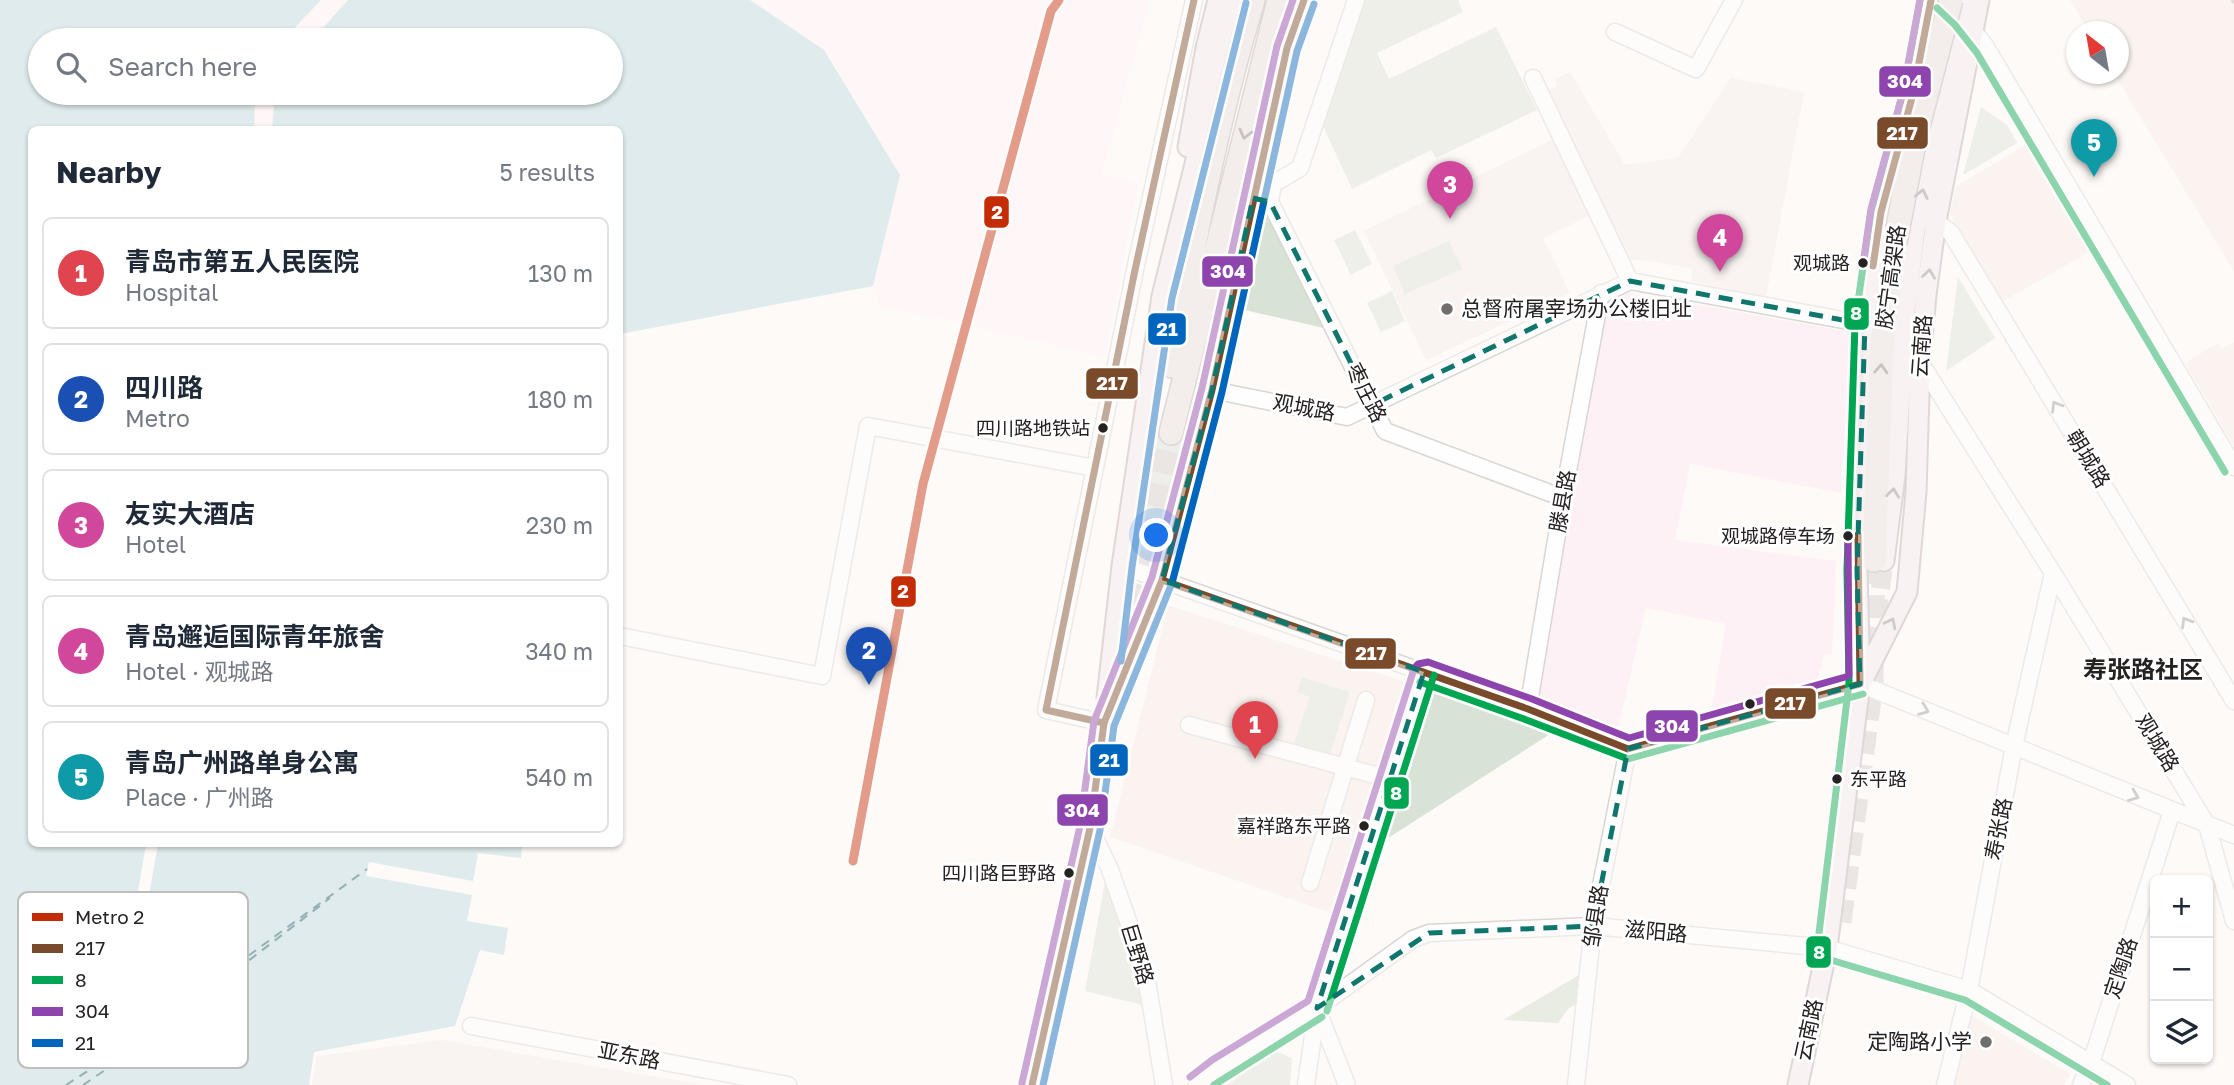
<!DOCTYPE html>
<html lang="en">
<head>
<meta charset="utf-8">
<style>
  :root { --surface:#fff; --page:#f6f6f7; --text:#1f2937; --muted:#747a83; --line:#e0e1e3; --accent:#7c3aed }
  body { margin:0; font-family:"Golos Text","Noto Sans SC",sans-serif; background:var(--page); color:var(--text) }
  .controls { position:absolute; right:21px; bottom:21px; display:grid; overflow:hidden; border-radius:10px; box-shadow:0 2px 5px #0004 }
  .controls button { width:63px; height:63px; display:grid; place-items:center; padding:0; border:0; border-bottom:2px solid var(--line); background:var(--surface); color:var(--text); font:35px sans-serif }
  .compass { position:absolute; left:2066px; top:21px; width:63px; height:63px; border-radius:50%; background:var(--surface); box-shadow:0 2px 5px #0004; rotate:329deg }
  .you { position:absolute; left:1157px; top:536px; width:24px; height:24px; margin:-18px; border:5px solid #fff; border-radius:50%; background:#1a73e8; box-shadow:0 0 0 10px #1a73e833 }
  .badge { display:grid; place-items:center; width:46px; height:46px; border-radius:50%; background:var(--accent); color:#fff; font-size:23px; font-weight:700 }
  .pin { position:absolute; translate:-50% -58px; filter:drop-shadow(0 2px 4px #0008) }
  .pin::after { content:''; position:absolute; top:37px; width:24px; height:21px; background:inherit; clip-path:polygon(0 0,100% 0,50% 100%) }
  .list { margin:0; padding:0; list-style:none }
  h2 { display:flex; justify-content:space-between; align-items:center; height:91px; margin:0; padding:0 28px; font-size:30px }
  h2 small { font-size:23px; font-weight:400; color:var(--muted) }
  .list li { display:grid; grid-template-columns:46px 1fr auto; gap:21px; align-items:center; box-sizing:border-box; height:112px; margin:0 14px 14px; padding:0 14px; border:2px solid var(--line); border-radius:10px }
  .list b { display:block; font-size:26px; white-space:nowrap }
  .list p { margin:0; font-size:23px; white-space:nowrap; color:var(--muted) }
  .list em { font-size:23px; font-style:normal; color:var(--muted) }
  .icon { flex:none; width:38px; height:38px; fill:none; stroke:currentColor; stroke-width:2; stroke-linecap:round; stroke-linejoin:round }
  .map { position:relative; flex:none; width:2234px; height:1085px; overflow:hidden }
  .search { position:absolute; background:var(--surface); box-shadow:0 2px 5px #0004; left:28px; top:28px; width:595px; height:77px; display:flex; align-items:center; gap:18px; box-sizing:border-box; padding:0 24px; border-radius:38px; color:var(--muted); font-size:26px }
  .panel { position:absolute; background:var(--surface); box-shadow:0 2px 5px #0004; left:28px; top:126px; width:595px; height:721px; border-radius:10px }
  .map>svg:first-child { display:block }
  .commercial { fill:#f3eaeb }
  .industrial { fill:#fef1f6 }
  .built { fill:#f5ece6 }
  .green { fill:#d9e3d5 }
  .forest { fill:#d0dccb }
  .water { fill:#bbdadd }
  .pier { fill:#fdfaf8 }
  .lines { fill:none; stroke-linecap:round; stroke-linejoin:round }
  .ferry { stroke:#19595f; stroke-width:2; stroke-dasharray:9 7; stroke-linecap:butt }
  .major-tunnel { stroke:#d2cfcd; stroke-width:19; stroke-dasharray:19 10; stroke-linecap:butt }
  .highway-tunnel { stroke:#d2cfcd; stroke-width:23; stroke-dasharray:23 11; stroke-linecap:butt }
  .minor-casing { stroke:#d9d6d4; stroke-width:19 }
  .major-casing { stroke:#bbafae; stroke-width:23 }
  .highway-casing { stroke:#bbafae; stroke-width:26 }
  .minor { stroke:#fffefe; stroke-width:16 }
  .major { stroke:#f1ebea; stroke-width:19 }
  .highway { stroke:#e7dddd; stroke-width:23 }
  .rail { stroke:#bcbbbb; stroke-width:3.5; stroke-dasharray:9 9; stroke-linecap:butt }
  .highway-bridge-casing { stroke:#bbafae; stroke-width:26; stroke-linecap:butt }
  .highway-bridge { stroke:#e7dddd; stroke-width:23 }
  .bus-1-casing { stroke:#fff; stroke-width:12 }
  .bus-2-casing { stroke:#fff; stroke-width:12 }
  .bus-3-casing { stroke:#fff; stroke-width:12 }
  .bus-4-casing { stroke:#fff; stroke-width:12 }
  .bus-1 { stroke:#7a4b2a; stroke-width:7 }
  .bus-2 { stroke:#00a651; stroke-width:7 }
  .bus-3 { stroke:#8e44ad; stroke-width:7 }
  .bus-4 { stroke:#0065bd; stroke-width:7 }
  .metro-1-casing { stroke:#fff; stroke-width:14 }
  .metro-1 { stroke:#c42c05; stroke-width:9 }
  .oneway { stroke:#86807f }
  .oneway2 { stroke:#959190 }
  .oneway3 { stroke:#9d9b9b }
  .marked { fill:none; stroke:#0f766e; stroke-width:5; stroke-dasharray:14 9; stroke-linejoin:round }
  .bus-dot { fill:#252221; stroke:#fff; stroke-width:2.5 }
  .poi-dot { fill:#716e6c; stroke:#fff; stroke-width:2.5 }
  .labels { text-anchor:middle; stroke-width:6; stroke-linejoin:round; paint-order:stroke }
  .bus-label { font-size:19px; fill:#252221; stroke:#fff; text-anchor:end }
  .street-label { font-size:21px; fill:#252221; stroke:#fff }
  .poi-label { font-size:21px; fill:#252221; stroke:#fff; text-anchor:start }
  .quarter-label { font-size:24px; font-weight:bold; fill:#252221; stroke:#fff }
  .key { fill:#fff; stroke:#bebdbc; stroke-width:2 }
  .key-label { font-size:19px; fill:#252221 }
  .line-badge { stroke:#fff; stroke-width:2.5 }
  .badge-label { font-size:19px; text-anchor:middle; font-weight:bold; fill:#fff }
</style>
</head>
<body>
<div class="map">
<svg width="2234" height="1085" viewBox="0 0 2234 1085">
  <rect width="100%" height="100%" fill="#fdfaf8"/>
  <!-- commercial -->
  <path class="commercial" d="M1570,72L1625,165L1678,158L1731,78L1804,92L1766,297L1691,281L1692,269L1651,261L1622,259L1542,94L1557,86L1555,80Z
    M1560,136L1593,214L1543,238L1570,293L1426,360L1364,231Z
    M441,1040L703,1085H312L317,1056Z"/>
  <!-- industrial -->
  <path class="industrial" d="M321,0H348L312,40H283Z
    M750,0H1150L1101,175L1138,184L1105,356L880,305L873,286L900,175L824,50Z
    M255,93H275L272,129L254,130Z
    M1625,292L1851,332L1841,493L1690,464L1675,540L1836,561L1832,654L1824,655L1818,679L1720,706L1710,716L1726,624L1646,608L1617,733L1537,697L1604,305Z"/>
  <!-- built -->
  <path class="built" d="M2070,0H2234V271L2114,74H2118V32L2089,31Z
    M2026,145L2089,252L2002,302L1950,215L1956,186Z
    M2234,342V446L2185,363L2218,343L2221,349Z
    M1168,605L1405,682L1332,913L1110,837Z
    M1964,1011L2070,1074L2064,1085H1944Z"/>
  <!-- green -->
  <path class="green" d="M1364,0H1458L1463,12L1377,53L1389,79L1496,27L1537,110L1436,158L1431,150L1352,189L1322,124Z
    M1981,107L2007,125L2017,143L1963,175Z
    M1261,216L1270,218L1324,328L1240,309Z
    M1355,230L1372,264L1351,275L1334,240Z
    M1449,241L1462,269L1405,294L1393,266Z
    M1958,277L1995,338L1946,371Z
    M1392,291L1405,321L1381,332L1367,303Z
    M1151,433L1183,439L1158,553L1138,550V533L1145,489L1143,472Z
    M1302,677L1350,692L1329,757L1293,746L1310,697L1297,692Z
    M1429,688L1550,734L1382,842Z
    M1105,882L1111,883L1139,971L1143,1005L1085,991Z
    M1275,1051L1292,1058L1290,1085H1227Z"/>
  <!-- forest -->
  <path class="forest" d="M1579,975L1576,1004L1568,1009L1558,1023L1503,1020Z"/>
  <!-- water -->
  <path class="water" d="M0,0H321L283,40H40V93H255L254,129L32,130V844L522,845L521,858L478,853L473,881L369,862L366,876L472,895L467,921L508,928L504,955L480,950L455,1026L314,1052L309,1085H0Z
    M348,0H750L824,50L900,175L873,286L620,334V130L272,129L275,93H611V40H312Z"/>
  <!-- pier -->
  <path class="pier" d="M146,844H158L137,964L126,962Z"/>
  <g class="lines">
    <!-- ferry -->
    <path class="ferry" d="M66,1085L114,1054L367,869
      M83,1085L117,1062L330,898"/>
    <!-- major-tunnel -->
    <path class="major-tunnel" d="M1873,646L1884,561"/>
    <!-- highway-tunnel -->
    <path class="highway-tunnel" d="M1120,673L1171,433
      M1840,922L1872,685L1874,560"/>
    <defs>
      <path id="minor" d="M1969,25L1986,47L2234,467
        M1615,32L1696,69L1734,0
        M1533,78L1630,281
        M1253,198L1270,202L1385,431L1563,498
        M1270,202L1273,184L1300,168L1356,0
        M1936,221L1951,233L2234,701
        M1920,362L2053,573L2207,825L2234,921
        M1212,390L1347,417L1630,281L1865,324
        M1122,566L1528,709L1628,749L1860,684L2234,835
        M620,636L822,676L868,426L1095,468
        M1528,709L1563,498L1601,293
        M1104,723L1046,710L1135,270L1194,0
        M1189,725L1390,779
        M1090,828L1109,867L1145,969L1164,1085
        M1310,883L1366,700
        M1318,1011L1347,1085
        M471,1026L788,1085
        M1197,1085L1217,1069L1317,1008L1413,939L1429,933L1593,926L1827,948L1969,990L2127,1085
        M1306,1085L1317,1008L1424,672
        M1576,1085L1593,926L1628,749
        M1945,1085L1969,990L2014,746L2053,573
        M2081,1085L2091,1063L2172,811"/>
      <path id="major" d="M1188,147L1206,48L1218,0
        M1884,561L1895,475L1905,310L1915,230L1937,122L1963,18L1965,0
        M1861,683L1907,592L1916,492L1920,362L1926,295L1936,221L1979,0
        M1107,698L1122,566L1162,296L1236,0
        M1032,1085L1090,828L1104,723L1162,580L1212,390L1253,198L1287,48L1304,0
        M1798,1085L1827,948L1860,684L1857,570L1865,324L1881,212L1913,94L1931,0"/>
      <path id="highway" d="M1172,366C1193,243 1217,120 1253,0
        M1171,433L1279,0
        M1874,560L1882,344L1895,243"/>
    </defs>
    <!-- minor casing -->
    <use href="#minor" class="minor-casing"/>
    <!-- major casing -->
    <use href="#major" class="major-casing"/>
    <!-- highway casing -->
    <use href="#highway" class="highway-casing"/>
    <!-- minor -->
    <use href="#minor" class="minor"/>
    <!-- major -->
    <use href="#major" class="major"/>
    <!-- highway -->
    <use href="#highway" class="highway"/>
    <!-- rail -->
    <path class="rail" d="M2232,0L2234,3"/>
    <defs>
      <path id="highway-bridge" d="M1895,243L1915,138L1951,0"/>
    </defs>
    <!-- highway-bridge casing -->
    <use href="#highway-bridge" class="highway-bridge-casing"/>
    <!-- highway-bridge -->
    <use href="#highway-bridge" class="highway-bridge"/>
    <defs>
      <path id="bus-1" d="M1873,266L1881,212L1913,94L1931,0
        M1162,580L1528,709L1628,749L1860,684L1858,535
        M1104,723L1046,710L1135,270L1194,0
        M1032,1085L1090,828L1104,723L1162,580L1212,390L1287,48L1304,0"/>
      <path id="bus-2" d="M1920,0L1903,92L1871,211L1855,323L1847,570L1849,683L1817,950L1824,958L1965,1000L2107,1085
        M1937,8L1955,25L1977,53L2225,472
        M1420,682L1524,719L1628,759L1863,694
        M1327,1011L1434,675
        M1214,1085L1322,1017"/>
      <path id="bus-3" d="M1863,264L1871,209L1903,92L1920,0
        M1190,1077L1212,1060L1308,1001L1414,669L1418,664L1428,662L1532,699L1629,738L1849,676L1848,535
        M1022,1083L1080,826L1094,721L1152,577L1202,388L1277,46L1293,0"/>
      <path id="bus-4" d="M1121,661L1132,567L1172,298L1246,3
        M1043,1085L1100,830L1114,726L1172,583L1222,392L1297,51L1314,4"/>
    </defs>
    <!-- bus-1 casing -->
    <use href="#bus-1" class="bus-1-casing"/>
    <!-- bus-2 casing -->
    <use href="#bus-2" class="bus-2-casing"/>
    <!-- bus-3 casing -->
    <use href="#bus-3" class="bus-3-casing"/>
    <!-- bus-4 casing -->
    <use href="#bus-4" class="bus-4-casing"/>
    <!-- bus-1 -->
    <use href="#bus-1" class="bus-1"/>
    <!-- bus-2 -->
    <use href="#bus-2" class="bus-2"/>
    <!-- bus-3 -->
    <use href="#bus-3" class="bus-3"/>
    <!-- bus-4 -->
    <use href="#bus-4" class="bus-4"/>
    <defs>
      <path id="metro-1" d="M853,861L923,484L1051,11L1059,0"/>
    </defs>
    <!-- metro-1 casing -->
    <use href="#metro-1" class="metro-1-casing"/>
    <!-- metro-1 -->
    <use href="#metro-1" class="metro-1"/>
  </g>
  <!-- one-way arrows -->
  <defs><path id="oneway-chevron" d="M-2-3.5L2.5 0L-2 3.5" fill="none" stroke-width="1.6" stroke-linecap="round" stroke-linejoin="round" transform="scale(1.75)"/></defs>
  <g class="oneway">
    <use href="#oneway-chevron" transform="translate(1245 134) rotate(104)"/>
    <use href="#oneway-chevron" transform="translate(1881 369) rotate(-87)"/>
  </g>
  <g class="oneway2">
    <use href="#oneway-chevron" transform="translate(1922 194) rotate(-79)"/>
    <use href="#oneway-chevron" transform="translate(1929 274) rotate(-82)"/>
    <use href="#oneway-chevron" transform="translate(1893 493) rotate(-83)"/>
    <use href="#oneway-chevron" transform="translate(1891 623) rotate(-63)"/>
  </g>
  <g class="oneway3">
    <use href="#oneway-chevron" transform="translate(2056 406) rotate(-121)"/>
    <use href="#oneway-chevron" transform="translate(2186 622) rotate(-121)"/>
    <use href="#oneway-chevron" transform="translate(1924 710) rotate(22)"/>
    <use href="#oneway-chevron" transform="translate(2134 796) rotate(22)"/>
  </g>
  <!-- marked area -->
  <path d="M0 0H2234V1085H0ZM1253,198L1270,202L1372,405L1630,281L1865,324L1857,570L1860,684L1628,749L1593,926L1429,933L1317,1008L1424,672L1162,580L1212,390Z" fill="#fdfaf8" fill-opacity=".55" fill-rule="evenodd"/>
  <path class="marked" d="M1253,198L1270,202L1372,405L1630,281L1865,324L1857,570L1860,684L1628,749L1593,926L1429,933L1317,1008L1424,672L1162,580L1212,390Z"/>
  <!-- markers -->
  <g class="bus-dot">
    <circle cx="1863" cy="263" r="6"/>
    <circle cx="1103" cy="428" r="6"/>
    <circle cx="1848" cy="536" r="6"/>
    <circle cx="1750" cy="704" r="6"/>
    <circle cx="1837" cy="779" r="6"/>
    <circle cx="1364" cy="826" r="6"/>
    <circle cx="1069" cy="873" r="6"/>
  </g>
  <g class="poi-dot">
    <circle cx="1447" cy="309" r="7"/>
    <circle cx="1986" cy="1042" r="7"/>
  </g>
  <g class="labels">
    <!-- bus labels -->
    <g class="bus-label">
      <text x="1850" y="270">观城路</text>
      <text x="1090" y="435">四川路地铁站</text>
      <text x="1835" y="543">观城路停车场</text>
      <text x="1850" y="786" text-anchor="start">东平路</text>
      <text x="1351" y="833">嘉祥路东平路</text>
      <text x="1056" y="880">四川路巨野路</text>
    </g>
    <!-- street labels -->
    <g class="street-label">
      <text transform="translate(1891 277) rotate(-82)" y="7">胶宁高架路</text>
      <text transform="translate(1922 346) rotate(-86)" y="7">云南路</text>
      <text transform="translate(1366 393) rotate(63)" y="7">枣庄路</text>
      <text transform="translate(1304 408) rotate(11)" y="7">观城路</text>
      <text transform="translate(2088 459) rotate(59)" y="7">朝城路</text>
      <text transform="translate(1563 501) rotate(-80)" y="7">滕县路</text>
      <text transform="translate(2157 743) rotate(59)" y="7">观城路</text>
      <text transform="translate(1999 829) rotate(-79)" y="7">寿张路</text>
      <text transform="translate(1596 916) rotate(-81)" y="7">邹县路</text>
      <text transform="translate(1656 932) rotate(5)" y="7">滋阳路</text>
      <text transform="translate(1137 954) rotate(73)" y="7">巨野路</text>
      <text transform="translate(2121 968) rotate(-72)" y="7">定陶路</text>
      <text transform="translate(1809 1030) rotate(-78)" y="7">云南路</text>
      <text transform="translate(629 1056) rotate(11)" y="7">亚东路</text>
    </g>
    <!-- poi labels -->
    <g class="poi-label">
      <text x="1461" y="316">总督府屠宰场办公楼旧址</text>
      <text x="1972" y="1049" text-anchor="end">定陶路小学</text>
    </g>
    <!-- quarter labels -->
    <g class="quarter-label">
      <text x="2143" y="678">寿张路社区</text>
    </g>
  </g>
  <!-- legend -->
  <rect x="18" y="892" width="230" height="176" rx="10" class="key"/>
  <rect x="32" y="913" width="31" height="8" fill="#c42c05"/>
  <rect x="32" y="944" width="31" height="9" fill="#7a4b2a"/>
  <rect x="32" y="976" width="31" height="8" fill="#00a651"/>
  <rect x="32" y="1007" width="31" height="9" fill="#8e44ad"/>
  <rect x="32" y="1039" width="31" height="8" fill="#0065bd"/>
  <g class="key-label">
    <text x="75" y="924">Metro 2</text>
    <text x="75" y="955">217</text>
    <text x="75" y="987">8</text>
    <text x="75" y="1018">304</text>
    <text x="75" y="1050">21</text>
  </g>
  <g class="line-badge">
    <rect x="1878" y="65" width="54" height="33" rx="7" fill="#8e44ad"/>
    <rect x="1876" y="116" width="53" height="34" rx="7" fill="#7a4b2a"/>
    <rect x="983" y="195" width="27" height="34" rx="7" fill="#c42c05"/>
    <rect x="1201" y="255" width="53" height="33" rx="7" fill="#8e44ad"/>
    <rect x="1843" y="297" width="27" height="34" rx="7" fill="#00a651"/>
    <rect x="1147" y="312" width="40" height="34" rx="7" fill="#0065bd"/>
    <rect x="1085" y="367" width="54" height="33" rx="7" fill="#7a4b2a"/>
    <rect x="890" y="575" width="27" height="33" rx="7" fill="#c42c05"/>
    <rect x="1344" y="637" width="53" height="33" rx="7" fill="#7a4b2a"/>
    <rect x="1764" y="687" width="53" height="33" rx="7" fill="#7a4b2a"/>
    <rect x="1645" y="709" width="54" height="34" rx="7" fill="#8e44ad"/>
    <rect x="1089" y="743" width="40" height="34" rx="7" fill="#0065bd"/>
    <rect x="1383" y="776" width="27" height="34" rx="7" fill="#00a651"/>
    <rect x="1056" y="793" width="53" height="34" rx="7" fill="#8e44ad"/>
    <rect x="1805" y="935" width="27" height="34" rx="7" fill="#00a651"/>
  </g>
  <g class="badge-label">
    <text x="1905" y="88">304</text>
    <text x="1902" y="140">217</text>
    <text x="997" y="219">2</text>
    <text x="1228" y="278">304</text>
    <text x="1856" y="320">8</text>
    <text x="1167" y="336">21</text>
    <text x="1112" y="390">217</text>
    <text x="903" y="598">2</text>
    <text x="1371" y="660">217</text>
    <text x="1790" y="710">217</text>
    <text x="1672" y="733">304</text>
    <text x="1109" y="767">21</text>
    <text x="1396" y="800">8</text>
    <text x="1082" y="817">304</text>
    <text x="1819" y="959">8</text>
  </g>
</svg>
<div class="controls">
<button>+</button>
<button>−</button>
<button><svg class="icon" aria-label="layers" viewBox="0 0 24 24"><path d="M12 4l9 5-9 5-9-5zM3 14l9 5 9-5"/></svg></button>
</div>
<svg class="compass" viewBox="-18 -18 36 36"><path d="M0-13l5 13h-10z" fill="#e53935"/><path d="M0 13l5-13h-10z" fill="#747a83"/></svg>
<div class="you"></div>
<div class="pin badge" style="left:1255px;top:759px;background:#e0444e">1</div>
<div class="pin badge" style="left:869px;top:685px;background:#1a4fb4">2</div>
<div class="pin badge" style="left:1450px;top:219px;background:#d1479c">3</div>
<div class="pin badge" style="left:1720px;top:272px;background:#d1479c">4</div>
<div class="pin badge" style="left:2094px;top:177px;background:#0f9aa8">5</div>
<div class="search"><svg class="icon" aria-label="search" viewBox="0 0 24 24"><circle cx="10" cy="10" r="6"/><path d="M15 15l6 6"/></svg>Search here</div>
<section class="panel">
<h2>Nearby<small>5 results</small></h2>
<ul class="list">
<li><span class="badge" style="background:#e0444e">1</span><div><b>青岛市第五人民医院</b><p>Hospital</p></div><em>130 m</em></li>
<li><span class="badge" style="background:#1a4fb4">2</span><div><b>四川路</b><p>Metro</p></div><em>180 m</em></li>
<li><span class="badge" style="background:#d1479c">3</span><div><b>友实大酒店</b><p>Hotel</p></div><em>230 m</em></li>
<li><span class="badge" style="background:#d1479c">4</span><div><b>青岛邂逅国际青年旅舍</b><p>Hotel · 观城路</p></div><em>340 m</em></li>
<li><span class="badge" style="background:#0f9aa8">5</span><div><b>青岛广州路单身公寓</b><p>Place · 广州路</p></div><em>540 m</em></li>
</ul>
</section>
</div>
</body>
</html>
